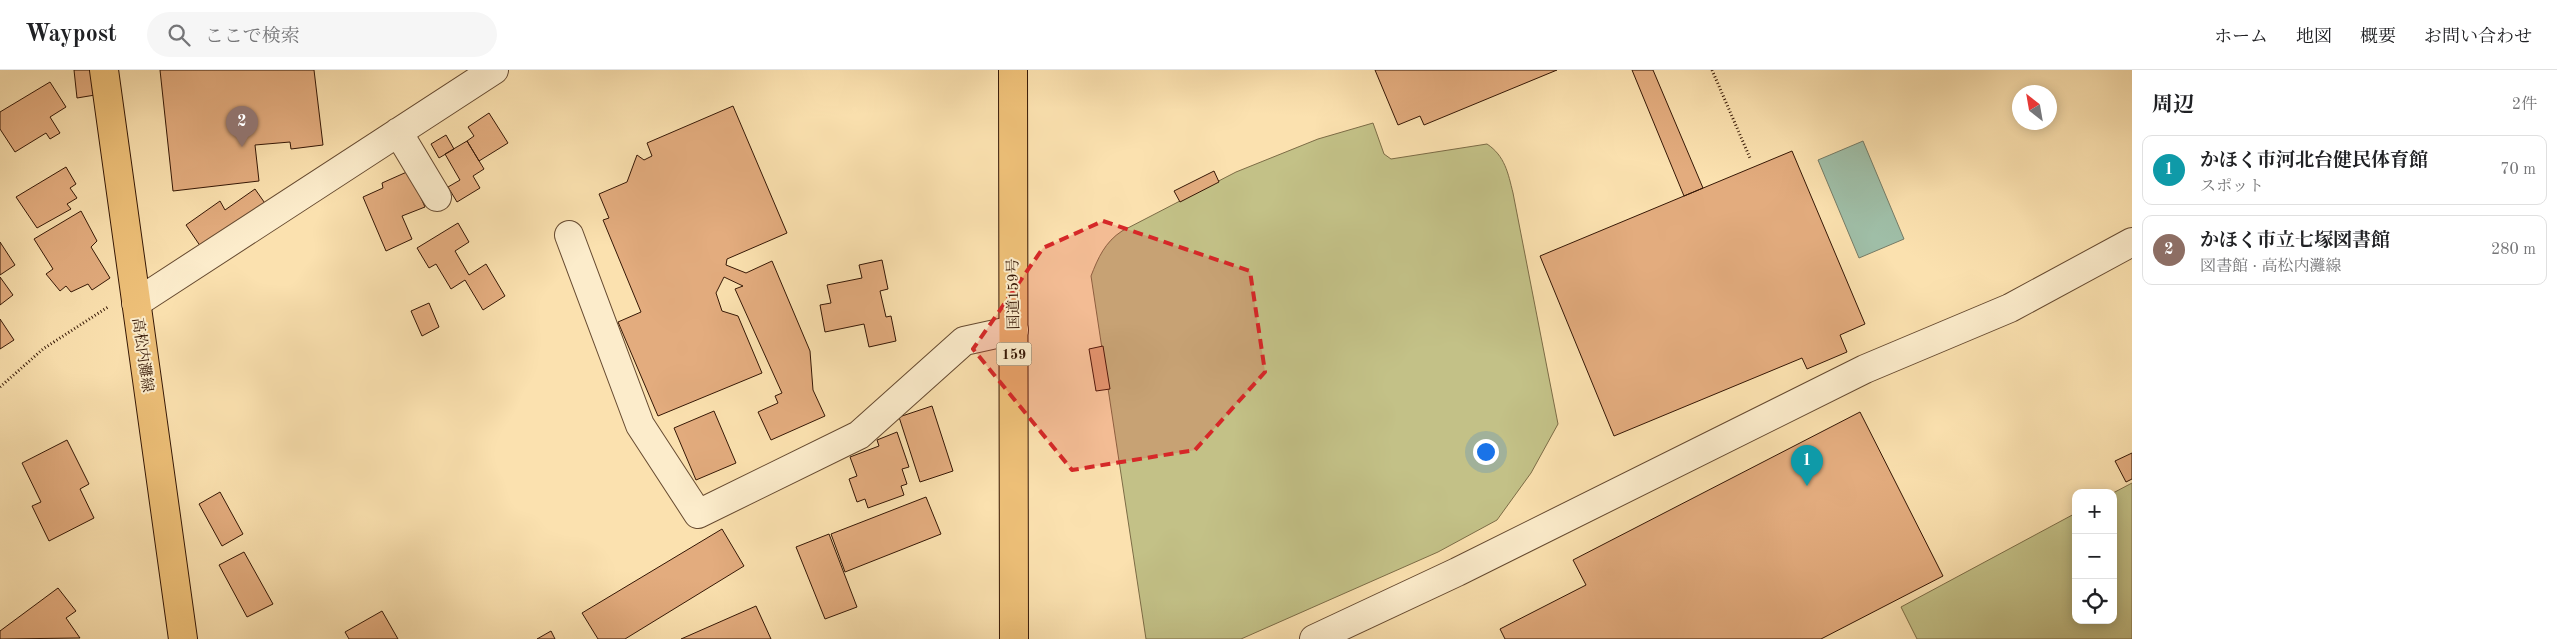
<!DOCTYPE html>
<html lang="ja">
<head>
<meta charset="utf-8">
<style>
  :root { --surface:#fff; --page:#f6f6f6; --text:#202124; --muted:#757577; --line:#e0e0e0; --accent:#7c3aed }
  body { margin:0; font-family:"Old Standard TT","Noto Serif JP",serif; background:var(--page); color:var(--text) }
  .controls { position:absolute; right:15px; bottom:15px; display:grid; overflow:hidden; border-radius:10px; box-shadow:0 2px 12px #0003 }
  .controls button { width:45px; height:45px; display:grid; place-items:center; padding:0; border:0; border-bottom:1px solid var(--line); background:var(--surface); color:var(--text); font:25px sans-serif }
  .compass { position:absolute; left:2012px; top:15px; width:45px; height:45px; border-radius:50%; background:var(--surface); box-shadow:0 2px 12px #0003; rotate:329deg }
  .you { position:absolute; left:1485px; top:381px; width:18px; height:18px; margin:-12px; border:4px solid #fff; border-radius:50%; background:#1a73e8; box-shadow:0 0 0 8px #1a73e833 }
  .badge { display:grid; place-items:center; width:32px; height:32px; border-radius:50%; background:var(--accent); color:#fff; font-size:16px; font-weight:700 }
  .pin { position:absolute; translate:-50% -41px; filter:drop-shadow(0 1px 2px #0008) }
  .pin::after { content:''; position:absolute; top:26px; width:18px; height:15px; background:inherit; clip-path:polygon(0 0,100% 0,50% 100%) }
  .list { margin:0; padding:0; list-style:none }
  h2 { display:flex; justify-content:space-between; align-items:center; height:65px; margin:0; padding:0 20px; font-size:21px }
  h2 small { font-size:16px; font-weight:400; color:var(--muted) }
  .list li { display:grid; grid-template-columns:32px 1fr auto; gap:15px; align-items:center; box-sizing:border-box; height:70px; margin:0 10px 10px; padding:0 10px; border:1px solid var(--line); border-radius:10px }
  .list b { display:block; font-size:19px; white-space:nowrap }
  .list p { margin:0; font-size:16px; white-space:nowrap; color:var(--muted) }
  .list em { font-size:16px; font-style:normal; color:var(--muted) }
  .icon { flex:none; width:28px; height:28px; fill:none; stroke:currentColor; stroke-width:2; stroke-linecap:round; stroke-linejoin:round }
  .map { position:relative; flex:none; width:2132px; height:569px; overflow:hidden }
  header { display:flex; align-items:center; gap:30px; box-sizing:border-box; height:70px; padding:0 25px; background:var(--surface); border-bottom:1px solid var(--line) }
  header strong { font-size:24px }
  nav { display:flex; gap:28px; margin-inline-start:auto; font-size:18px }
  .search { width:350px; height:45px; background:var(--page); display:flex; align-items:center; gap:12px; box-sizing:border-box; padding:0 18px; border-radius:28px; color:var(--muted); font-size:19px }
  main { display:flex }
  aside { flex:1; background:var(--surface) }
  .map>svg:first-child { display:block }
  .green { fill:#c3c187; stroke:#7c6c46 }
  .water { fill:#9fbea7; stroke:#757b66 }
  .building { fill:#e3ac7e; stroke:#351705 }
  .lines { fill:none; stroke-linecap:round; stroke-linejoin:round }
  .minor-casing { stroke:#664a30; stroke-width:30 }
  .major-casing { stroke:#351705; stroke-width:30 }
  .highway-casing { stroke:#351705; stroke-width:30 }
  .path { stroke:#351705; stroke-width:3; stroke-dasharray:1 2.5; stroke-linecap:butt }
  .minor { stroke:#fceccb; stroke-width:28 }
  .major { stroke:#eec078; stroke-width:28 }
  .highway { stroke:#eec078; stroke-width:28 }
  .marked { fill:#d62828; fill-opacity:0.2; stroke:#d62828; stroke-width:4; stroke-dasharray:10 6; stroke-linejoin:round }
  .labels { text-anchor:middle; stroke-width:4; stroke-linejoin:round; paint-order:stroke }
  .shield { fill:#fceccb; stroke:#715740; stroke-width:1 }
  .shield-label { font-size:14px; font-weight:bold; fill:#351705 }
  .street-label { font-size:15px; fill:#351705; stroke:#fceccb }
</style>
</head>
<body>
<header>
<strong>Waypost</strong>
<div class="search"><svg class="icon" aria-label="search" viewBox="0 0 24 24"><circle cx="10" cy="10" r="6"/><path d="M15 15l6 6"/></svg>ここで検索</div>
<nav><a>ホーム</a><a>地図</a><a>概要</a><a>お問い合わせ</a></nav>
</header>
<main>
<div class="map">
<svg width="2132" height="569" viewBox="0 0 2132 569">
  <rect width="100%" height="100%" fill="#fbe1af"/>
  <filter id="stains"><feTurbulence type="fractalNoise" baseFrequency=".004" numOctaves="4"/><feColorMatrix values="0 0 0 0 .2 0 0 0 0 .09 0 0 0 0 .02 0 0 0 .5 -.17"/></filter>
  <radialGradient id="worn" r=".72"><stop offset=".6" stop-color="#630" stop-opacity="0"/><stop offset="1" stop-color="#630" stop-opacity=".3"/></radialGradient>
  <!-- green -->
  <path class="green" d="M1373,53L1384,84L1391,89L1487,74C1505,86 1508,103 1513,123L1558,354L1531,403L1497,450L1438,482L1241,569H1146L1091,206C1098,188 1105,172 1122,161L1236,102L1318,69Z
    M2132,413V569H1917L1901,537L2076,443V550H2113V423Z"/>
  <!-- water -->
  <path class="water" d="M1863,71L1904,169L1859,188L1818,90Z"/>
  <!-- building -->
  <path class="building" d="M74,0H92L95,25L77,28Z
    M160,0H314L323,75L291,79L290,72L255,75L259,111L173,121Z
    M1375,0H1557L1424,55L1420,46L1398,55Z
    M1632,0H1653L1703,118L1684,126Z
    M50,12L66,37L50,47L60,63L50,69L46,63L15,82L0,59V42Z
    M733,36L787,163L727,189L726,195L746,203L772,191L810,281L813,320L825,346L771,370L758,342L778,333L775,326L782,323L735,219L743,216L724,207L716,223L722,241L738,246L762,303L658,346L618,252L641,242L603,150L609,148L599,124L627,112L637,85L644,90L652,86L647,73Z
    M489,43L508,73L479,91L467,71L474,66L468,57Z
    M446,65L454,79L439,88L431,74Z
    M467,71L484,99L473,106L480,118L457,132L448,117L460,110L445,84Z
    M1792,81L1865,254L1840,265L1847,282L1807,299L1802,288L1614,366L1540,186Z
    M66,97L76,114L70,118L77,128L67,134L71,139L37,158L16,127Z
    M409,101L425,137L402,146L412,169L386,181L363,127L383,118L382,113Z
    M1214,101L1219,112L1180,132L1174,121Z
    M255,119L269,139L205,183L186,155L220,131L225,140Z
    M81,141L97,171L91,177L110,208L92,220L88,214L71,222L66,216L60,221L46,204L53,199L34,169Z
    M458,153L469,172L455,181L469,205L486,194L505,226L483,240L465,210L451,219L436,194L429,198L417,178Z
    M0,172L15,195L0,205Z
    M882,190L888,219L880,221L886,247L891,246L896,271L869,277L864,254L825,262L820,235L831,233L827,215L862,208L859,195Z
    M0,207L13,225L0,235Z
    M429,233L439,257L422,266L411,241Z
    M0,249L14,270L0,279Z
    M1103,276L1110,319L1096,321L1089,279Z
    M932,336L953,401L920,412L899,347Z
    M714,341L736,393L696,410L674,358Z
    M1860,342L1943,506L1821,569H1505L1500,559L1586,515L1573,490Z
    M897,362L909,397L902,399L907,414L901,416L904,425L868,438L865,429L857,432L849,409L857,406L850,387L879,376L877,370Z
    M67,370L89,414L80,419L94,448L49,471L32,436L41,432L22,393Z
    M2132,383V409L2126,412L2115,391Z
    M220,422L243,464L222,476L199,434Z
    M926,427L941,464L845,502L831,464Z
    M722,459L744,496L625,569H598L582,543Z
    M829,464L857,537L825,549L796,477Z
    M244,482L273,534L247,547L219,495Z
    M58,518L76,541L66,548L80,568L0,569V561Z
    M756,536L771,569H681Z
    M382,541L398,569H349L345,562Z
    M551,561L555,569H537Z"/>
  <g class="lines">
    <defs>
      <path id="minor" d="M398,62L437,127
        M569,165L640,355L698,444L859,365L964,271L1014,260
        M136,233L494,0
        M1314,569L1457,502L1865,299L2010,238L2132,172"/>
      <path id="major" d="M104,0L183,569"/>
      <path id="highway" d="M1013,0L1014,569"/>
    </defs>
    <!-- minor casing -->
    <use href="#minor" class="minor-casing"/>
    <!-- major casing -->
    <use href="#major" class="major-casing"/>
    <!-- highway casing -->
    <use href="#highway" class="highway-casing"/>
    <!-- path -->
    <path class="path" d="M1712,0L1750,88
      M0,317L43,279L108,237"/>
    <!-- minor -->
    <use href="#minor" class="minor"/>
    <!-- major -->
    <use href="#major" class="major"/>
    <!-- highway -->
    <use href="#highway" class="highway"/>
  </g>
  <!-- marked area -->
  <path class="marked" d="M1103,151L1250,201L1265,302L1195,380L1072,400L973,279L1043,178Z"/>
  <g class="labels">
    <!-- shield labels -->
    <rect class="shield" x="996.5" y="272.5" width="35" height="23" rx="4"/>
    <g class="shield-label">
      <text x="1014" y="289">159</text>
    </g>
    <!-- street labels -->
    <g class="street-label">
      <text transform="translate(1013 224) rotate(-91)" y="5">国道159号</text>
      <text transform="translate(143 285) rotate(82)" y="5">高松内灘線</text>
    </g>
  </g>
  <rect width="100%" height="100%" filter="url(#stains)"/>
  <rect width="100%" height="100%" fill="url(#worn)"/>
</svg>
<div class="controls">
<button>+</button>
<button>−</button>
<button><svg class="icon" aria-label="locate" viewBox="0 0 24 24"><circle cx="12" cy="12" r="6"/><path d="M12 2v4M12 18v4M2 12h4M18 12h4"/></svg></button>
</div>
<svg class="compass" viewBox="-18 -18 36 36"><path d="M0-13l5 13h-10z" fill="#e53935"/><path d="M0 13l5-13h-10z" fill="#757577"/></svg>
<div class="you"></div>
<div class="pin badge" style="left:1807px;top:416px;background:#0f9aa8">1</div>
<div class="pin badge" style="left:242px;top:77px;background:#8d6e63">2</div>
</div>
<aside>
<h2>周辺<small>2件</small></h2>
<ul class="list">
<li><span class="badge" style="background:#0f9aa8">1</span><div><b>かほく市河北台健民体育館</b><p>スポット</p></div><em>70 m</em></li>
<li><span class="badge" style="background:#8d6e63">2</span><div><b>かほく市立七塚図書館</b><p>図書館 · 高松内灘線</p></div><em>280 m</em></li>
</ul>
</aside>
</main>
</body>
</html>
